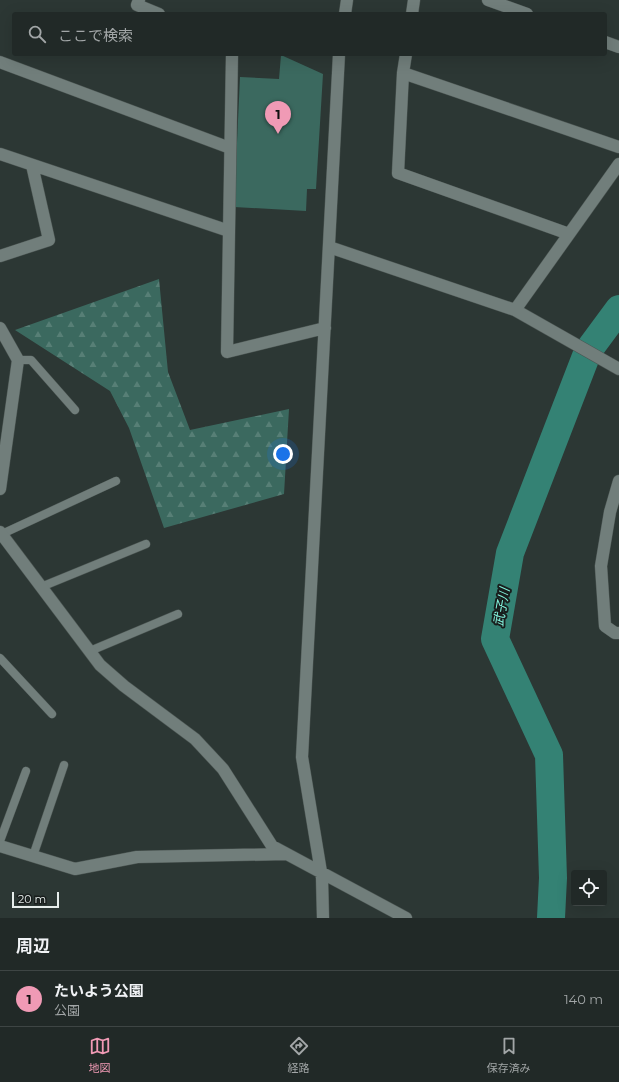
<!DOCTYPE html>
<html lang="ja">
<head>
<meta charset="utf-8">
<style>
  :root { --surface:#212927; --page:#2d3533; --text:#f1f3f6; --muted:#a2a6a7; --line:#3e4544; --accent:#f09ab5 }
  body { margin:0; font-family:Montserrat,"Noto Sans JP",sans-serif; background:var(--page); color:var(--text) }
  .controls { position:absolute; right:12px; bottom:12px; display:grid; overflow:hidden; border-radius:4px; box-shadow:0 4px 16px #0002 }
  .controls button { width:36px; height:36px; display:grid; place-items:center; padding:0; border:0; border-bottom:1px solid var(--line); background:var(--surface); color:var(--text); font:20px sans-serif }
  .scale { position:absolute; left:12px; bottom:10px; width:47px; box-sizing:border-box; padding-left:4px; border:2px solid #e6edeb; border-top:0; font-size:11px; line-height:14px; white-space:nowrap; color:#e6edeb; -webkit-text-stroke:3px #181d1c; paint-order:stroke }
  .you { position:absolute; left:283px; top:454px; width:14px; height:14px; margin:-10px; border:3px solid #fff; border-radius:50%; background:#1a73e8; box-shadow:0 0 0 6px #1a73e833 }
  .badge { display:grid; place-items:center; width:26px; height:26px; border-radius:50%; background:var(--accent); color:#111; font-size:13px; font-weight:700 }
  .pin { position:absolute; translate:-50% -33px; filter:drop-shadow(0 1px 2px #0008) }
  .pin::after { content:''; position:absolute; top:21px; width:14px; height:12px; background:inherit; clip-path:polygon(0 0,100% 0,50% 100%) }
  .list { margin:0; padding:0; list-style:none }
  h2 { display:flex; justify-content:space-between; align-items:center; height:52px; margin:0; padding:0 16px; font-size:17px }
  h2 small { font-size:13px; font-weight:400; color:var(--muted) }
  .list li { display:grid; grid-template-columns:26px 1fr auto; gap:12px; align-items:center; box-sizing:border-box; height:56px; padding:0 16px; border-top:1px solid var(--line) }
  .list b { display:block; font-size:15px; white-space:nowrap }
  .list p { margin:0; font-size:13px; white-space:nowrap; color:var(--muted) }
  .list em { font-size:13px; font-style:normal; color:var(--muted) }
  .icon { flex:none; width:22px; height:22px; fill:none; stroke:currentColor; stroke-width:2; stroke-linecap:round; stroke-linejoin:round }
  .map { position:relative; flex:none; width:619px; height:918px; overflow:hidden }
  .search { position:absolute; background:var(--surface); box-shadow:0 4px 16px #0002; left:12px; right:12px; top:12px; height:44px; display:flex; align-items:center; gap:10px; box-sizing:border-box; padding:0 14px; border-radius:4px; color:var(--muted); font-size:15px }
  .sheet { height:108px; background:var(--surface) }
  nav { display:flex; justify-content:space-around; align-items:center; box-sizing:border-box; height:56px; border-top:1px solid var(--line); background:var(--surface); font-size:11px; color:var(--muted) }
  nav a { display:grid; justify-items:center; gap:2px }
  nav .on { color:var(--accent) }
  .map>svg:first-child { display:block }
  .green { fill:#3b695f }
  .forest { fill:url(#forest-firs) }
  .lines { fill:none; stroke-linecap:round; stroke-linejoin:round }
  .river { stroke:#348274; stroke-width:28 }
  .lane-casing { stroke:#4b5552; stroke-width:9 }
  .street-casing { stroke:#4b5552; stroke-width:13 }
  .lane { stroke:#717e7b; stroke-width:8 }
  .street { stroke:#717e7b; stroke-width:12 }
  .labels { text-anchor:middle; stroke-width:4; stroke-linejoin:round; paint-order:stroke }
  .water-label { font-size:13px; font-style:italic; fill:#86f8e2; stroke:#181d1c }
</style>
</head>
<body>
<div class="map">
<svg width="619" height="918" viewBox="0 0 619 918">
  <defs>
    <pattern id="forest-firs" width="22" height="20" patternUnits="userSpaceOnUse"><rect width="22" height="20" fill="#3b695f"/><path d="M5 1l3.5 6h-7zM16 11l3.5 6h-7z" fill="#577f76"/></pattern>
  </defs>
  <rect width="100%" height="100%" fill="#2c3734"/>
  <!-- green -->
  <path class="green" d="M281,55L323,74L316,189H307L306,211L234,207L240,77L279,79Z"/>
  <!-- forest -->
  <path class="forest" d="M159,279L168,372L190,430L289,409L284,494L164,528L129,428L110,391L15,330Z"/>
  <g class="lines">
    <!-- river -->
    <path class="river" d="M551,918L553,878L549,755L495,639L510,553L588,351L619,309"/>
    <defs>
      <path id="lane" d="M18,360H31L75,410
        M2,534L116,481
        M41,587L146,544
        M90,651L178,614
        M0,658L52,714
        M0,841L26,771
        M33,856L64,765"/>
      <path id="street" d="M139,0L137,5L159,14
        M488,0L527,14
        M345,14L347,0
        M412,14L414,0
        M605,42L619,47
        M232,54L227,352L325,328
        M406,54L403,73L619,147
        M0,62L230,148
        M403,73L398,173L569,234
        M0,154L229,231
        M329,247L515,310L619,369
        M0,256L49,240L32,165
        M515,310L619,164
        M0,328L18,360L0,489
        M619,481L610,512L601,566L605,626L615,633H619
        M0,532L100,665L124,686L195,739L223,769L272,846L406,918
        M0,846L75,869L137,857L286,854
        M323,918L322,878L302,757L339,54"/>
    </defs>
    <!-- lane casing -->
    <use href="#lane" class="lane-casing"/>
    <!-- street casing -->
    <use href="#street" class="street-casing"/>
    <!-- lane -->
    <use href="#lane" class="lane"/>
    <!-- street -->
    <use href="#street" class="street"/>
  </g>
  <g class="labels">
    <!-- water labels -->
    <g class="water-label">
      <text transform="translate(501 607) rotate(-80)" y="5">武子川</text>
    </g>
  </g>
</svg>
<div class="controls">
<button><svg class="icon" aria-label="locate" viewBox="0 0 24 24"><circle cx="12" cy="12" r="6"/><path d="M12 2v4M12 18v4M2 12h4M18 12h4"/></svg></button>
</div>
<div class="scale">20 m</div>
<div class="you"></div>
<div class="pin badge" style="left:278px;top:134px">1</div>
<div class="search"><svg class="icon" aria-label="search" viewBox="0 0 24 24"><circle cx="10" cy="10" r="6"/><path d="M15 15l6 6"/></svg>ここで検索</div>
</div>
<section class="sheet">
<h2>周辺<small></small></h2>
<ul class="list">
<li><span class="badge">1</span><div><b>たいよう公園</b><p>公園</p></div><em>140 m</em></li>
</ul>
</section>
<nav>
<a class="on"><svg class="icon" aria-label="map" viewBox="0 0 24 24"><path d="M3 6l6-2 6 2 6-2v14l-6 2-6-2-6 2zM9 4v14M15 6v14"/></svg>地図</a>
<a><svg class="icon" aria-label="directions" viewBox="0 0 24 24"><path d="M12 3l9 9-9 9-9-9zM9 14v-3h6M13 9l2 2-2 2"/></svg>経路</a>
<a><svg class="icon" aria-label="saved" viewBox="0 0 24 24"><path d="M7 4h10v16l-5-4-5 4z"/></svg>保存済み</a>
</nav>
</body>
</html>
